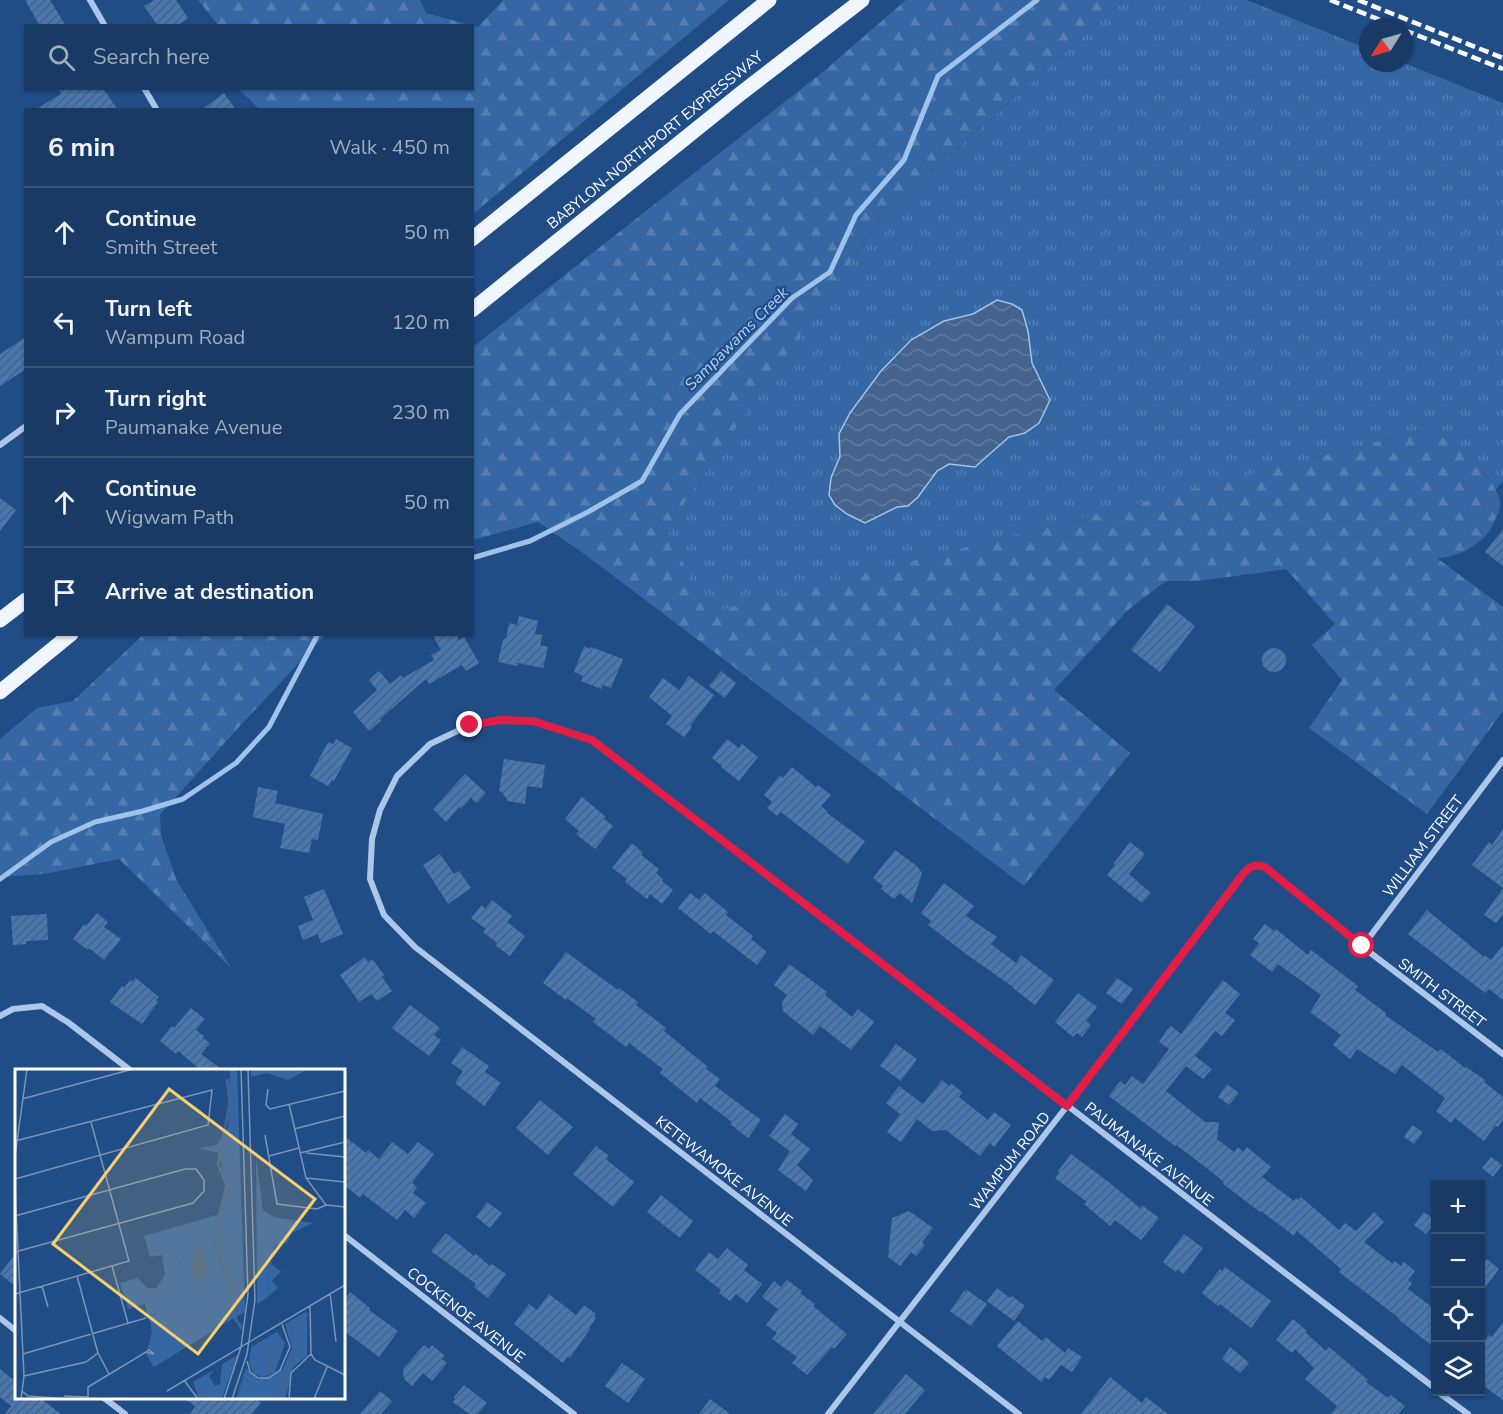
<!DOCTYPE html>
<html lang="en">
<head>
<meta charset="utf-8">
<style>
  :root { --surface:#193a65; --page:#26456e; --text:#f1f3f6; --muted:#9fadbf; --line:#375479 }
  body { margin:0; font-family:"Nunito Sans",sans-serif; background:var(--page); color:var(--text) }
  .controls { position:absolute; right:18px; bottom:18px; display:grid; overflow:hidden; border-radius:0px; box-shadow:0 2px 4px #0004 }
  .controls button { width:54px; height:54px; display:grid; place-items:center; padding:0; border:0; border-bottom:2px solid var(--line); background:var(--surface); color:var(--text); font:30px sans-serif }
  .compass { position:absolute; left:1359px; top:18px; width:54px; height:54px; border-radius:50%; background:var(--surface); box-shadow:0 2px 4px #0004; rotate:233deg }
  .stop { position:absolute; width:18px; height:18px; margin:-14px; border:4px solid #e11d48; border-radius:50%; background:#fff }
  .stop.end { background:#e11d48; border-color:#fff; box-shadow:0 2px 6px #0008 }
  .list { margin:0; padding:0; list-style:none }
  h2 { display:flex; justify-content:space-between; align-items:center; height:78px; margin:0; padding:0 24px; font-size:26px }
  h2 small { font-size:20px; font-weight:400; color:var(--muted) }
  .list li { display:grid; grid-template-columns:39px 1fr auto; gap:18px; align-items:center; box-sizing:border-box; height:90px; padding:0 24px; border-top:2px solid var(--line) }
  .list b { display:block; font-size:22px; white-space:nowrap }
  .list p { margin:0; font-size:20px; white-space:nowrap; color:var(--muted) }
  .list em { font-size:20px; font-style:normal; color:var(--muted) }
  .icon { flex:none; width:33px; height:33px; fill:none; stroke:currentColor; stroke-width:2; stroke-linecap:round; stroke-linejoin:round }
  .map { position:relative; flex:none; width:1503px; height:1414px; overflow:hidden }
  .search { position:absolute; background:var(--surface); box-shadow:0 2px 4px #0004; left:24px; top:24px; width:450px; height:66px; display:flex; align-items:center; gap:15px; box-sizing:border-box; padding:0 21px; border-radius:0px; color:var(--muted); font-size:22px }
  .panel { position:absolute; background:var(--surface); box-shadow:0 2px 4px #0004; left:24px; top:108px; width:450px; height:528px; border-radius:0px }
  .map>svg:first-child { display:block }
  .grass { fill:url(#grass-tufts) }
  .forest { fill:url(#forest-firs) }
  .water { fill:url(#water-waves); stroke:#a0c2eb; stroke-width:1.5 }
  .lines { fill:none; stroke-linecap:round; stroke-linejoin:round }
  .stream { stroke:#a0c2eb; stroke-width:5 }
  .building { fill:url(#building-hatch) }
  .street { stroke:#acc7ea; stroke-width:6 }
  .primary { stroke:#f0f5fe; stroke-width:15 }
  .rail { stroke:#fff; stroke-width:4.5; stroke-dasharray:10 4.5; stroke-linecap:butt }
  .route { stroke:#e11d48; stroke-width:8 }
  .labels { text-anchor:middle; stroke-width:4.5; stroke-linejoin:round; paint-order:stroke }
  .street-label { font-size:15px; fill:#fff; stroke:#214d87 }
  .water-label { font-size:16px; font-style:italic; fill:#b7d1f1; stroke:#214d87 }
  .inset-river { fill:none; stroke:#44648e; stroke-width:3 }
  .inset-road { fill:none; stroke:#7a94b7; stroke-width:1.5 }
  .view { fill:#f6d06d; fill-opacity:0.15; stroke:#f6d06d; stroke-width:3 }
  .inset-edge { fill:none; stroke:#fff; stroke-width:3 }
</style>
</head>
<body>
<div class="map">
<svg width="1503" height="1414" viewBox="0 0 1503 1414">
  <defs>
    <pattern id="grass-tufts" width="24" height="20" patternUnits="userSpaceOnUse" patternTransform="scale(1.5)"><rect width="24" height="20" fill="#3567a5"/><path d="M3 7l-1-3M5 7V3M7 7l1-3M15 17l-1-3M17 17v-4M19 17l1-3" fill="none" stroke="#537eb2"/></pattern>
    <pattern id="forest-firs" width="22" height="20" patternUnits="userSpaceOnUse" patternTransform="scale(1.5)"><rect width="22" height="20" fill="#3567a5"/><path d="M5 1l3.5 6h-7zM16 11l3.5 6h-7z" fill="#537eb2"/></pattern>
    <pattern id="water-waves" width="16" height="10" patternUnits="userSpaceOnUse" patternTransform="scale(1.5)"><rect width="16" height="10" fill="#44648e"/><path d="M0 5q4-4 8 0t8 0" fill="none" stroke="#607b9f"/></pattern>
    <pattern id="building-hatch" width="6" height="6" patternUnits="userSpaceOnUse" patternTransform="scale(1.5)"><rect width="6" height="6" fill="#4a77b0"/><path d="M-1 1l2-2M0 6l6-6M5 7l2-2" fill="none" stroke="#4b627e"/></pattern>
  </defs>
  <rect width="100%" height="100%" fill="#214d87"/>
  <!-- grass -->
  <path class="grass" d="M1123,0H1247L1368,49V63H1404L1503,103V481L1496,489L1483,470L1423,430L706,615L666,528L881,218Z"/>
  <!-- forest -->
  <path class="forest" d="M198,0H420L426,13L478,27L503,0H729L473,214L472,110L259,109L239,89L472,88V26L218,25Z
    M906,0H1123L881,218L667,528L706,614L1423,430C1454,441 1473,455 1491,482C1495,488 1500,496 1500,503C1501,509 1497,515 1495,520C1491,529 1489,533 1482,539C1468,551 1455,557 1437,558L1503,607V711L1427,814L1309,728L1342,680L1312,645L1335,624L1286,569L1198,581H1166L1129,609L1054,690L1130,753L1024,886L583,553L538,522L473,540V347L824,71Z
    M144,634L325,635L238,728L160,815L161,835L177,881L231,968L119,859L44,874L0,877V739L37,708L73,701Z"/>
  <!-- water -->
  <path class="water" d="M997,300L1012,304L1022,310L1028,331L1032,363L1050,400L1039,423L1025,433L1009,437L975,467L949,464L937,471L918,497L908,506L897,507L865,523L847,514L835,505L829,495L831,478L840,456L839,434L850,413L881,371L911,340L944,321L973,314Z"/>
  <g class="lines">
    <!-- stream -->
    <path class="stream" d="M472,558L530,541L588,512L642,481L680,414L792,298L830,272L856,215L904,160L938,76L1037,0
      M0,879L51,842L95,822L143,811L183,799L236,763L269,727L318,634"/>
  </g>
  <!-- building -->
  <path class="building" d="M25,0H50L66,26H40Z
    M154,0H176L188,18L177,26H158L144,6Z
    M58,88H103L118,110H35L61,94Z
    M224,93L236,110H201Z
    M26,337V369L0,386V354Z
    M0,498L16,510L0,531Z
    M1503,529V566L1485,552Z
    M1167,604L1195,626L1160,672L1131,650Z
    M519,616L538,621L535,634L543,635L540,645L548,647L543,668L518,663L517,666L498,662L503,639H506L509,623L517,625Z
    M432,634H456L459,640L464,637L479,663L466,671L462,665L429,684L426,679L380,719L381,721L369,731L353,712L377,690L369,680L379,671L390,684L401,675L403,678L434,660L431,655L441,650Z
    M584,646L590,649L591,647L623,659L611,688L603,685L601,689L581,681L583,676L574,672Z
    M1262 660a12 12 0 1 1 24 0a12 12 0 1 1-24 0Z
    M721,671L736,683L725,698L709,686Z
    M689,676L714,695L690,726L692,727L684,737L666,724L672,716L649,697L663,678L679,690Z
    M336,739L352,748L334,781L332,780L328,786L310,776L328,742L333,744Z
    M727,739L739,748L742,744L758,757L739,781L721,767L722,766L712,758Z
    M504,759L545,765L542,788L527,786L525,804L508,801L502,792L499,791Z
    M792,767L816,787L818,785L831,795L821,806L828,812L827,813L865,841L848,864L781,812L777,816L767,808L772,802L764,795L780,775L783,778Z
    M465,774L486,793L477,803L471,798L461,809L459,807L446,822L433,809Z
    M258,787L278,791L275,803L323,814L318,840L312,839L309,853L280,848L285,824L253,817Z
    M582,797L606,817L604,819L613,826L595,849L576,834L579,831L565,819Z
    M1503,829V914L1496,923L1484,915L1503,888L1472,865L1489,842L1492,845Z
    M1130,842L1145,854L1129,874L1151,893L1142,903L1107,875L1115,865L1114,863Z
    M632,843L643,853L641,855L659,869L656,873L663,879L662,881L673,890L662,904L650,894L647,899L625,882L627,879L612,868Z
    M895,850L917,866L922,873L912,903L900,893L894,899L881,889L883,886L873,878Z
    M440,854L454,874L459,871L471,888L448,904L423,865Z
    M944,883L974,906L966,916L997,937L991,944L1016,963L1021,955L1054,980L1035,1005L1013,988V987L966,954L928,925L931,921L921,913Z
    M324,889L343,934L321,943L318,934L303,940L298,926L313,920L304,897Z
    M690,893L699,900L705,893L728,912L726,915L753,936L751,939L767,952L757,965L713,931L711,934L678,908Z
    M492,900L512,916L507,922L525,936L510,956L496,946L497,943L483,932L486,929L471,918L482,905L485,909Z
    M1427,910L1484,957L1485,955L1491,960L1503,945V1000L1489,989L1485,993L1408,934Z
    M97,913L108,922L104,927L121,939L104,960L89,948L88,950L73,939L84,924L86,926Z
    M47,914L48,940L26,941V944L13,945L11,916Z
    M1265,924L1274,931L1276,929L1308,955L1311,950L1358,986L1355,990L1386,1013L1385,1015L1438,1052L1441,1049L1465,1068L1466,1067L1485,1080L1484,1082L1503,1097V1120L1498,1127L1495,1126L1484,1141L1455,1118L1451,1123L1436,1111L1445,1098L1402,1065L1395,1074L1357,1049L1350,1059L1333,1045L1341,1035L1310,1012L1321,995L1278,964L1272,972L1250,955L1259,943L1253,939Z
    M566,952L618,990L619,988L638,1002L636,1005L666,1028L664,1031L708,1067L706,1069L720,1079L715,1086L761,1120L748,1138L730,1124L732,1122L700,1098L697,1103L660,1073L663,1069L629,1043L626,1047L593,1022L596,1019L567,998L566,1000L543,983Z
    M365,957L368,962L372,959L385,976L382,977L392,991L377,1001L371,994L359,1002L340,975Z
    M789,964L827,992L825,995L852,1017L858,1009L874,1022L851,1050L820,1026L813,1035L783,1011L782,1002L787,995L774,985Z
    M136,978L159,997L156,1000L158,1002L142,1024L110,1002L122,986L124,988L130,980L132,982Z
    M1117,978L1133,989L1122,1004L1106,993Z
    M1223,980L1240,994L1225,1013L1235,1020L1222,1036L1215,1031L1195,1056L1212,1069L1203,1079L1186,1066L1166,1091L1205,1122H1219L1217,1139L1234,1152L1238,1147L1243,1152L1247,1147L1271,1167L1262,1177L1294,1201L1296,1198L1298,1200L1301,1197L1339,1230L1345,1223L1356,1231L1374,1212L1384,1222L1364,1242L1393,1264L1394,1261L1401,1266L1404,1262L1415,1271L1408,1280L1412,1283L1408,1289L1436,1310V1349L1398,1319L1399,1318L1339,1272L1341,1269L1297,1231L1294,1236L1261,1211L1260,1212L1223,1184L1224,1182L1204,1166L1176,1145L1175,1146L1109,1096L1120,1081L1125,1085L1132,1076L1143,1084L1169,1049L1159,1042L1167,1030L1171,1026L1181,1034Z
    M1078,993L1097,1007L1086,1021L1091,1025L1082,1037L1077,1033L1073,1037L1055,1022Z
    M410,1005L440,1028L434,1035L441,1040L429,1056L392,1028Z
    M191,1008L205,1019L196,1030L204,1036L203,1038L210,1043L201,1054L224,1071H202L178,1051L176,1054L160,1041L172,1026L174,1028Z
    M896,1044L917,1059L901,1081L880,1066Z
    M462,1047L489,1066L485,1072L501,1083L484,1106L455,1083L463,1071L451,1063Z
    M942,1080L949,1086L951,1083L962,1092L959,1097L988,1120L994,1112L1011,1125L994,1147L990,1143L980,1156L946,1130L932,1131L917,1119L901,1142L887,1132L900,1114L886,1103L899,1086L923,1104Z
    M1227,1084L1239,1093L1229,1105L1218,1097Z
    M540,1100L573,1127L548,1155L516,1128Z
    M785,1114L798,1124L791,1134L810,1149L797,1165L813,1180L806,1191L778,1170L790,1151L769,1136Z
    M1412,1125L1423,1132L1414,1144L1404,1137Z
    M344,1136L366,1153L368,1150L379,1159L392,1142L408,1154L418,1142L434,1154L412,1183L417,1187L413,1193L426,1203L414,1218L405,1210L397,1220L363,1194L360,1198L344,1185Z
    M596,1146L609,1156L606,1159L634,1182L613,1207L573,1174Z
    M1071,1154L1110,1183L1140,1208L1142,1205L1159,1218L1141,1240L1115,1220L1110,1226L1084,1204L1087,1202L1055,1178L1059,1173L1058,1171Z
    M1491,1157L1502,1165L1493,1177L1482,1168Z
    M661,1195L693,1221L680,1238L647,1212Z
    M487,1202L502,1213L490,1228L476,1217Z
    M909,1211L933,1228L922,1242L925,1245L916,1256L911,1252L900,1266L888,1257L892,1218Z
    M1424,1212L1436,1221L1426,1234L1414,1225Z
    M446,1233L474,1256L476,1254L490,1266L492,1264L506,1274L488,1298L474,1287L476,1284L431,1251Z
    M1184,1234L1203,1248L1184,1274L1178,1270L1176,1272L1163,1262Z
    M727,1248L748,1265L744,1270L762,1284L747,1303L736,1294L730,1301L719,1293L721,1290L695,1270L709,1252L718,1259Z
    M16,1253V1287L0,1274Z
    M1487,1259L1499,1269L1480,1294V1268Z
    M1225,1267L1271,1301L1251,1328L1220,1304L1218,1306L1202,1293L1220,1269L1222,1271Z
    M787,1280L802,1291L800,1293L815,1304L813,1306L847,1334L834,1349L832,1347L807,1375L792,1363L797,1357L772,1339L777,1333L766,1325L778,1309L762,1297L774,1281L781,1287Z
    M997,1288L1010,1298L1012,1296L1025,1306L1014,1321L987,1301Z
    M967,1290L987,1304L971,1326L950,1311L964,1291L966,1292Z
    M350,1292L370,1308L369,1310L398,1331L379,1357L344,1331V1301Z
    M549,1294L576,1315L584,1305L596,1314L594,1317L596,1318L589,1328L590,1329L570,1358L568,1356L563,1363L514,1324L529,1304L537,1310Z
    M1293,1319L1307,1331L1306,1333L1326,1351L1329,1347L1368,1380L1366,1382L1388,1398L1391,1395L1405,1406L1398,1414H1331L1337,1406L1305,1379L1314,1368L1295,1349L1292,1353L1276,1340Z
    M1018,1321L1042,1341L1046,1337L1065,1353L1068,1348L1082,1357L1072,1372L1061,1365L1049,1380L1045,1377L1041,1382L997,1346Z
    M1503,1322V1400L1480,1383V1346L1489,1335L1492,1337Z
    M424,1345L429,1349L432,1345L445,1356L442,1359L447,1363L432,1381L423,1373L412,1386L404,1379L403,1369Z
    M1230,1347L1249,1363L1240,1373L1222,1359Z
    M622,1363L645,1379L628,1403L605,1386Z
    M0,1369L16,1382V1398H40L61,1414H5L11,1406L0,1397Z
    M906,1374L925,1390L905,1414H873Z
    M1110,1377L1142,1403L1146,1397L1168,1414H1081Z
    M464,1385L487,1403L478,1414H469L453,1402L455,1399L454,1397Z
    M380,1391L392,1401L381,1414H360Z
    M184,1398H254L261,1403L252,1414H190L195,1406Z
    M710,1399L730,1414H699Z"/>
  <g class="lines">
    <!-- street -->
    <path class="street" d="M90,0L105,26
      M144,88L157,110
      M0,445L26,426
      M1362,947L1503,760
      M0,1016L13,1009L42,1006L69,1023L130,1070
      M344,1235L574,1414
      M0,1318L16,1331
      M1438,1392L1468,1414
      M104,1398L125,1414
      M828,1414L1067,1106L1243,874C1250,866 1254,864 1265,867L1368,951L1503,1054
      M1019,1414L415,947L384,915L370,879L372,839L380,810L397,776L430,744L470,725L501,720L533,721L592,740L1436,1389"/>
    <!-- primary -->
    <path class="primary" d="M472,239L769,0
      M472,310L740,94L862,0
      M0,620L26,600
      M0,692L71,634"/>
    <!-- rail -->
    <path class="rail" d="M1330,0L1398,27
      M1358,0L1503,58
      M1404,30L1503,69"/>
  </g>
  <g class="lines">
    <!-- route -->
    <path class="route" d="M470,725L501,720L533,721L592,740L1067,1106L1243,874C1250,866 1254,864 1265,867L1362,946"/>
  </g>
  <g class="labels">
    <!-- street labels -->
    <g class="street-label">
      <text transform="translate(655 140) rotate(-39)" y="5">BABYLON-NORTHPORT EXPRESSWAY</text>
      <text transform="translate(1423 846) rotate(-53)" y="5">WILLIAM STREET</text>
      <text transform="translate(1442 993) rotate(37)" y="5">SMITH STREET</text>
      <text transform="translate(1149 1154) rotate(38)" y="5">PAUMANAKE AVENUE</text>
      <text transform="translate(1010 1161) rotate(-52)" y="5">WAMPUM ROAD</text>
      <text transform="translate(724 1171) rotate(38)" y="5">KETEWAMOKE AVENUE</text>
      <text transform="translate(466 1315) rotate(38)" y="5">COCKENOE AVENUE</text>
    </g>
    <!-- water labels -->
    <g class="water-label">
      <text transform="translate(736 338) rotate(-45)" y="6">Sampawams Creek</text>
    </g>
  </g>
  <!-- overview -->
  <g transform="translate(15 1069)">
    <rect width="330" height="330" fill="#214d87"/>
    <path d="M182,155L194,158L209,204L216,251L139,298L131,285L137,263L134,247L145,244ZM261,183L256,195L266,202L257,212L263,219L253,228L254,197ZM290,243L294,246L276,256L278,286L272,301L249,312H242L235,309L231,304L220,330L231,299L243,311L268,300L277,279L270,255ZM223,286L207,329L184,330L178,313L199,301L194,307L200,317L205,315L210,302L207,296Z" fill="#3567a5"/>
    <path d="M215,0H222L230,243L216,251L213,247L209,204L194,158L182,155L145,244L132,246L130,235L113,240L105,214L123,209L132,219H141L150,206L147,186L135,188L129,167L205,145L210,116L204,84L182,79L202,76L213,58ZM236,0H293L273,11L252,4L236,8ZM241,87L248,141L259,148L298,154L277,164L272,174L260,177L254,197L253,228L242,235ZM292,245V287L279,297L270,330H221L231,304L236,309L249,312L272,301L278,286L276,256ZM262,263L270,274L260,303L247,308L238,304L234,294L236,278ZM223,286L209,320L202,330H192L186,323L205,316L207,295Z" fill="#3567a5"/>
    <path d="M185,177L194,198L189,212L176,205L179,179Z" fill="#44648e"/>
    <path class="inset-river" d="M212,10L215,33L203,95L212,117L201,159L208,195L220,221V249L227,260M248,272L256,290L254,303M265,330L268,310L281,286L282,254L288,249"/>
    <path class="inset-road" d="M253,20L251,36L255,40L330,22M7,30L118,0M274,35L291,109L311,136M279,60L330,47M250,66L262,135L302,140L311,136M0,72L197,21L193,56L0,110M285,84L330,73M291,84L330,88M0,87L12,0M254,87L284,79M291,109L330,113M0,119L9,307L6,330M311,136L330,138M0,147L170,100H181L189,111V122L178,134L0,183M97,197L113,254M62,207L83,284L94,305M27,217L33,238M315,224L321,273M0,225L114,192L76,53M295,236L296,285L300,291L330,306M8,285L131,249M232,292L235,303L243,309H254L265,301L275,278L267,255M9,307L71,293L83,284M169,311L183,330M7,322L13,327L54,330M152,322L330,216M49,327L73,328V318L131,283L139,285L134,281L131,283M209,330L226,278L233,225L226,0M217,330L232,285L240,231L233,0M274,330L276,304L296,285M299,330L312,298"/>
    <path class="view" d="M154,20L300,130L183,285L38,175Z"/>
    <rect width="330" height="330" class="inset-edge"/>
  </g>
</svg>
<div class="controls">
<button>+</button>
<button>−</button>
<button><svg class="icon" aria-label="locate" viewBox="0 0 24 24"><circle cx="12" cy="12" r="6"/><path d="M12 2v4M12 18v4M2 12h4M18 12h4"/></svg></button>
<button><svg class="icon" aria-label="layers" viewBox="0 0 24 24"><path d="M12 4l9 5-9 5-9-5zM3 14l9 5 9-5"/></svg></button>
</div>
<svg class="compass" viewBox="-18 -18 36 36"><path d="M0-13l5 13h-10z" fill="#e53935"/><path d="M0 13l5-13h-10z" fill="#9fadbf"/></svg>
<div class="stop" style="left:1362px;top:946px"></div>
<div class="stop end" style="left:470px;top:725px"></div>
<div class="search"><svg class="icon" aria-label="search" viewBox="0 0 24 24"><circle cx="10" cy="10" r="6"/><path d="M15 15l6 6"/></svg>Search here</div>
<section class="panel">
<h2>6 min<small>Walk · 450 m</small></h2>
<ul class="list">
<li><svg class="icon" aria-label="ahead" viewBox="0 0 24 24"><path d="M12 20V5M6 11l6-6 6 6"/></svg><div><b>Continue</b><p>Smith Street</p></div><em>50 m</em></li>
<li><svg class="icon" aria-label="left" viewBox="0 0 24 24"><path d="M17 20v-9H6M10 6l-5 5 5 5"/></svg><div><b>Turn left</b><p>Wampum Road</p></div><em>120 m</em></li>
<li><svg class="icon" aria-label="right" viewBox="0 0 24 24"><path d="M7 20v-9h11M14 6l5 5-5 5"/></svg><div><b>Turn right</b><p>Paumanake Avenue</p></div><em>230 m</em></li>
<li><svg class="icon" aria-label="ahead" viewBox="0 0 24 24"><path d="M12 20V5M6 11l6-6 6 6"/></svg><div><b>Continue</b><p>Wigwam Path</p></div><em>50 m</em></li>
<li><svg class="icon" aria-label="arrive" viewBox="0 0 24 24"><path d="M6 21V4h12l-3 4 3 4H6"/></svg><div><b>Arrive at destination</b></div></li>
</ul>
</section>
</div>
</body>
</html>
